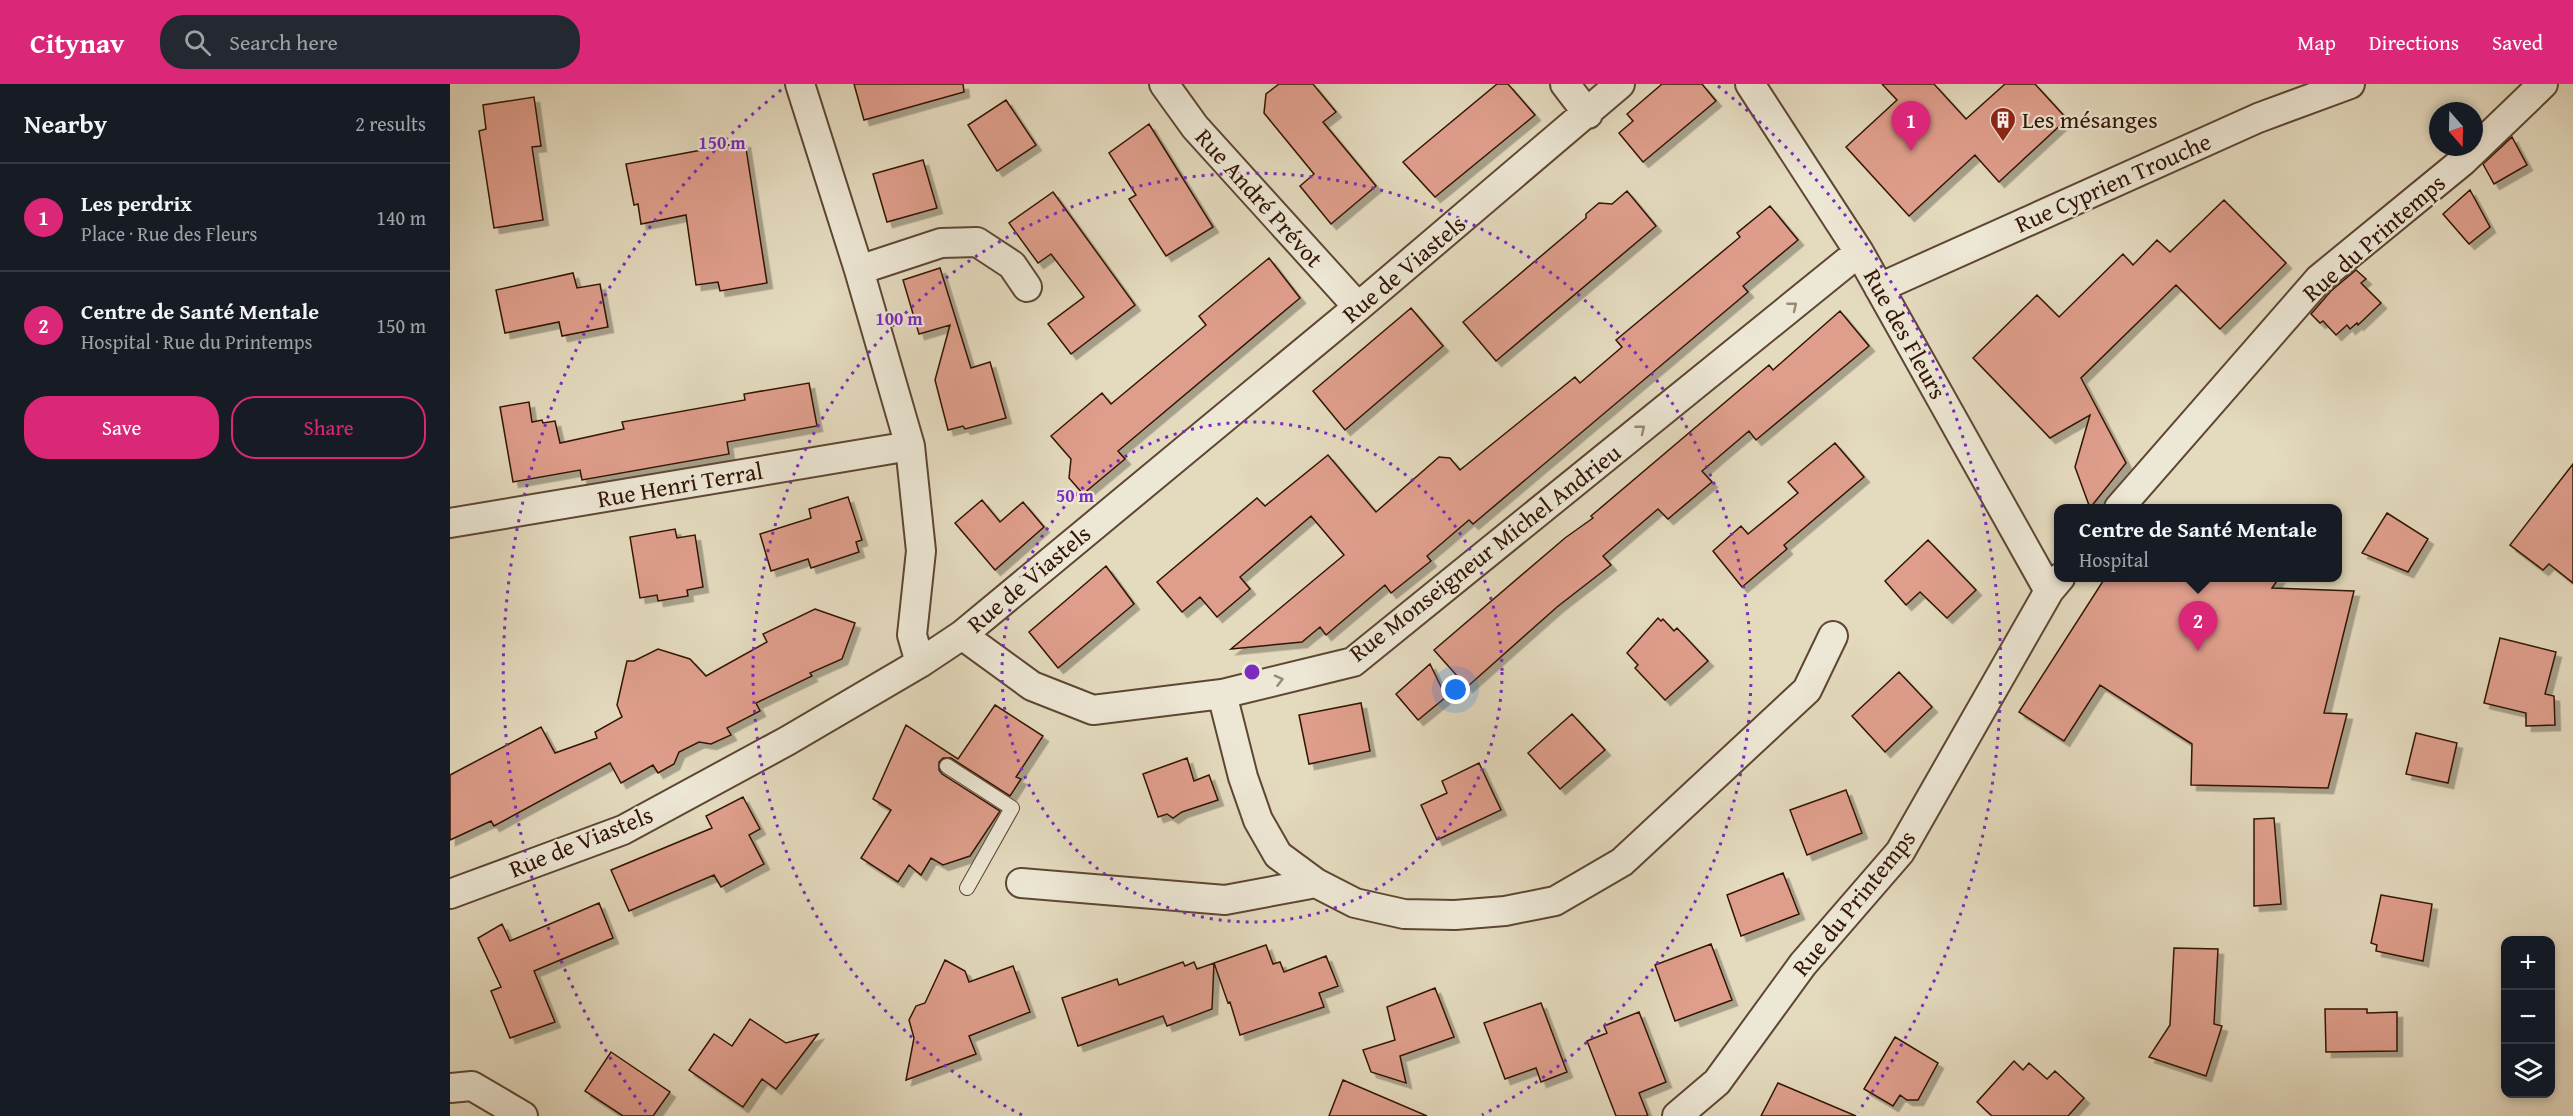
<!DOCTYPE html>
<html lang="en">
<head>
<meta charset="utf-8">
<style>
  :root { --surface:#171b24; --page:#242831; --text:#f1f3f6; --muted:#9ea1a6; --line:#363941; --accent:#db2777 }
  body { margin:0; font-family:"Gentium Book Plus",serif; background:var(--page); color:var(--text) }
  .controls { position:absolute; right:18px; bottom:18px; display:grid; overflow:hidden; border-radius:12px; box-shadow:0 3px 9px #0003 }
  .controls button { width:54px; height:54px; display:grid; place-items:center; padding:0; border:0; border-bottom:2px solid var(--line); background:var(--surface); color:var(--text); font:30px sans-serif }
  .compass { position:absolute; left:1979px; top:18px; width:54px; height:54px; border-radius:50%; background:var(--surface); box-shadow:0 3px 9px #0003; rotate:160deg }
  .you { position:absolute; left:1006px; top:606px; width:21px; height:21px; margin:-15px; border:4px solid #fff; border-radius:50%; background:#1a73e8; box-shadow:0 0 0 9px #1a73e833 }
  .badge { display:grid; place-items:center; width:39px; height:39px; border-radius:50%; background:var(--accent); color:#fff; font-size:20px; font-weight:700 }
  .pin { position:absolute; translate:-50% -50px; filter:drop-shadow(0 2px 3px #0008) }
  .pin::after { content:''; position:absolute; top:32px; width:21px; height:18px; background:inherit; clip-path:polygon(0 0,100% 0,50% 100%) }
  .popup { position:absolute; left:1604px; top:420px; width:288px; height:78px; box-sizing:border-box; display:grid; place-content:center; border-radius:12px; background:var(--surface); filter:drop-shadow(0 2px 4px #0005); font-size:20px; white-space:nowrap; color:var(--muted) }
  .popup b { font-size:22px; color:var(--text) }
  .popup::after { content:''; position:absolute; left:50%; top:100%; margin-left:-12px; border:12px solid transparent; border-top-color:var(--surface) }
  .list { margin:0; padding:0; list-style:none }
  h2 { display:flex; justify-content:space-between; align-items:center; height:78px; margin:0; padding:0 24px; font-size:26px }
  h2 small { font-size:20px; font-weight:400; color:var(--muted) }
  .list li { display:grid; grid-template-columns:39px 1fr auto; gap:18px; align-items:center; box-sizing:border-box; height:108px; padding:0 24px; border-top:2px solid var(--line) }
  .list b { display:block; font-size:22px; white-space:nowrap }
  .list p { margin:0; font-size:20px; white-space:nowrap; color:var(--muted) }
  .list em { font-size:20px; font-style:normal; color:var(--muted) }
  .actions { display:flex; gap:12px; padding:18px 24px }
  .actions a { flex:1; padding:14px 0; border:2px solid var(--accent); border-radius:24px; text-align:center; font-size:21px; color:var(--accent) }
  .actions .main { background:var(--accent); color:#fff }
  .icon { flex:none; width:33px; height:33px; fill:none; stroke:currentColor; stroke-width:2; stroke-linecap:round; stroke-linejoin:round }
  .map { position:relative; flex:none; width:2123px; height:1032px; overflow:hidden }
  header { display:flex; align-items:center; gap:36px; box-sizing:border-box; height:84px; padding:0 30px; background:var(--accent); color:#fff }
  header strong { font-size:28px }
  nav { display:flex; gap:33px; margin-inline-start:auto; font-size:21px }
  .search { width:420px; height:54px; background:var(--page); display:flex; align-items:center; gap:15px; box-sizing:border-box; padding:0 21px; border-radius:24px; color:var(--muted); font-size:22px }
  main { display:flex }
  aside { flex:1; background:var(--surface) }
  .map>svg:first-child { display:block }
  .building { fill:#df9e8c; stroke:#321505; stroke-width:1.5; filter:url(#shadow) }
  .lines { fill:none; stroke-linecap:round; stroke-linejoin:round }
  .service-casing { stroke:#5e4633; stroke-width:16 }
  .minor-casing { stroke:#5e4633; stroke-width:32 }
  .service { stroke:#ede7d5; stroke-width:14 }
  .minor { stroke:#ede7d5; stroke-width:28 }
  .oneway { stroke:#987 }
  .ring { fill:none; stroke:#7b2cbf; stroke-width:3; stroke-dasharray:3 6 }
  .labels { text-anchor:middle; stroke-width:4.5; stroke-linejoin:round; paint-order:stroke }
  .poi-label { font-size:24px; fill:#321505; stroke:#ede7d5; text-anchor:start }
  .street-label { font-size:24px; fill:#321505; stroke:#ede7d5 }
  .centre { fill:#7b2cbf; stroke:#ede7d5; stroke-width:3 }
  .ring-label { font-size:18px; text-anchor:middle; font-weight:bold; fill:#7b2cbf; stroke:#ede7d5; stroke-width:4.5; stroke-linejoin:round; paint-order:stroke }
</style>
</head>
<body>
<header>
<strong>Citynav</strong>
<div class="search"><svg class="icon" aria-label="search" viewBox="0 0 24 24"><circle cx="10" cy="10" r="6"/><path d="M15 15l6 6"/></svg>Search here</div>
<nav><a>Map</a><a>Directions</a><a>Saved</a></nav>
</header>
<main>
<aside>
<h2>Nearby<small>2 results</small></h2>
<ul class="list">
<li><span class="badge">1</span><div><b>Les perdrix</b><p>Place · Rue des Fleurs</p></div><em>140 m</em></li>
<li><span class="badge">2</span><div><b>Centre de Santé Mentale</b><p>Hospital · Rue du Printemps</p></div><em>150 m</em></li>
</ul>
<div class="actions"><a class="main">Save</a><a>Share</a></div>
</aside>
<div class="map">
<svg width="2123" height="1032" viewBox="0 0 2123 1032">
  <defs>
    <filter id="shadow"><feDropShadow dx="5.5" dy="5.5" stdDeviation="0" flood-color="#0004"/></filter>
  </defs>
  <rect width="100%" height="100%" fill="#e4dabe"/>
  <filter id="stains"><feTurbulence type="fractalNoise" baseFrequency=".00333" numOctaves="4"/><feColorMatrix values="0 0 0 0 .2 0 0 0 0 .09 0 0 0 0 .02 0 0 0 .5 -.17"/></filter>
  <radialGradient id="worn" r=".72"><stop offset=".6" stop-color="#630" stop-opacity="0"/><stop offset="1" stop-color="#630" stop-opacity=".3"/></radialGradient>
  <!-- building -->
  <path class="building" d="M404,0H513L514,8L414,36Z
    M829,0H863L886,28L873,38L926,102L881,140L850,102L864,90L814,29L816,10Z
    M1047,0H1058L1085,31L985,113L953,78Z
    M1212,0H1252L1266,17L1193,78L1169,49L1183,37L1177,30Z
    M1432,0H1484L1516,35L1555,0H1585L1617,35L1549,98L1525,71L1459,132L1396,63L1447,16Z
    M84,13L91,62L82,63L93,136L44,144L29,47L36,45L33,21Z
    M556,16L586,61L547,87L518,41Z
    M699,40L763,143L716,172L679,115L686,111L659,69Z
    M2062,53L2077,81L2044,100L2033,80Z
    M295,58L317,199L270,207L268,198L246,201L236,131L191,140L188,120L184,121L176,80Z
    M473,76L487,124L437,138L423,90Z
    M2020,106L2040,143L2019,160L1993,130Z
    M1177,107L1206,142L1046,277L1013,238L1136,134V130L1149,119L1162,120Z
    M603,108L685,221L621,270L598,240L634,213L601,170L588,179L559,139Z
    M1774,116L1836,179L1770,245L1726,201L1631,294L1676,379L1640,424L1625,383L1640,331L1600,354L1523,274L1587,211L1609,233L1673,170L1683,181L1707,156L1720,168Z
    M1320,122L1348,156L1293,202L1298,208L1023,440L1019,436L977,472L981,477L941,509L935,501L876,551L870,543L852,558L781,565L894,471L861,432L790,493L800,505L767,533L750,513L732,528L707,498L807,414L815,422L878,371L926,428L989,373L1000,374L1010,386L1125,293L1130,299L1172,263L1166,256L1290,153L1287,149Z
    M819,174L850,214L668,367L675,375L633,410L619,394L621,375L601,352L652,309L661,320L756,241L749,232Z
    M490,184L521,284L540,278L556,334L515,345L513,342L498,346L485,296L500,241L469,250L453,196Z
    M1906,186L1916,195L1911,199L1931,219L1908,241L1907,239L1900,245L1897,241L1886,251L1873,237L1870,239L1861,230L1881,207Z
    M123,189L127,204L150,200L158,243L112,252L109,238L55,249L46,206Z
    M961,224L993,262L895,346L863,307Z
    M1390,227L1419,262L1306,356L1299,347L1252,387L1262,398L1218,435L1208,425L1153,472L1161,481L1107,523L1017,603L984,566L1115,454L1143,434L1141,432L1319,281L1323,286Z
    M359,299L367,342L277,358L279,370L132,396L130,386L63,398L50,323L79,318L82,338L92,336L93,339L105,337L110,359L174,345L172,338L295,316L294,310Z
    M1385,359L1414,393L1334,461L1337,465L1292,503L1263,467L1291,442L1298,450L1348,409L1338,398Z
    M2123,380V499L2099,480L2093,486L2060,461Z
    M398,413L412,456L406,458L409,468L361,484L358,475L321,487L310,450L361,434L359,425Z
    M532,416L550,438L573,418L594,443L545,486L505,439Z
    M1937,429L1978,455L1958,488L1912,469Z
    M225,445L227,454L245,451L253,503L237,506L238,512L208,517L207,511L190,514L180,453Z
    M1478,456L1526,506L1497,534L1470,508L1456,521L1435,497Z
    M656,482L684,520L608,584L579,548Z
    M1655,494H1829L1822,504L1904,507L1874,629L1897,630L1878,704L1741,701L1742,660L1650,601L1614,657L1569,628Z
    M365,525L405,539L392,575L360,589L362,592L306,619L310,627L277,644L281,651L261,660L249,658L229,668L224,680L208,689L203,681L171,699L160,679L44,742L41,737L0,756V691L91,643L105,669L147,654L145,648L172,633L167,621L177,577H184L208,565L240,575L256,592L317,558L313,550Z
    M1208,534L1211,537L1213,535L1224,547L1227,544L1258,577L1215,616L1185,584L1188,581L1177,569Z
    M2050,554L2106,568L2095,610L2104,612L2105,641L2076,642V629L2034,619Z
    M980,580L996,613L968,636L946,610Z
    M1449,588L1482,623L1435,668L1402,632Z
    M911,619L920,667L859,680L849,631Z
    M545,621L593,652L566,693L571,695L560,712L501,674H493L489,678V686L492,690L550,727L520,772L493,781L481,774L471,791L459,781L448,798L411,774L441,726L423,715L456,641L508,675Z
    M1122,630L1155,666L1110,705L1078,669Z
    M1966,649L2007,659L1998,699L1956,690Z
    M737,674L744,697L759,691L768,716L732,728L723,734L717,730L708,733L693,690Z
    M1029,679L1051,726L987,756L971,721L997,709L992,697Z
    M1396,706L1412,749L1357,771L1340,726Z
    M293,713L310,745L299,751L314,780L271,803L264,791L179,827L161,786L262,744L256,732Z
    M1824,734L1831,820L1804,822V735Z
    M1333,789L1349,830L1291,852L1277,811Z
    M1931,811L1982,820L1973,877L1926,867L1927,861L1921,859Z
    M149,819L163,854L84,887L105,938L60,954L41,907L51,903L28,854L52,840L60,857Z
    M1261,860L1282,916L1225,937L1205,881Z
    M816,861L823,880L830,878L834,888L876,872L888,902L869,909L874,923L790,951L780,918L778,919L764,879Z
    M1724,864L1768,865L1764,940L1772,942L1756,992L1699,973L1720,941Z
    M495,876L515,887L519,898L563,882L580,928L519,952L526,970L456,996L464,954L459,936L466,922L475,919Z
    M733,878L735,882L744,878L747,885L764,879L762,925L717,942L713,932L628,962L612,914L667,895L669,901Z
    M985,904L1004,953L950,972L956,999L921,988L913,966L945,956L937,923Z
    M1091,919L1117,988L1091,998L1086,984L1055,995L1034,939Z
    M1875,925H1917V929L1947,928V967L1876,968Z
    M1189,928L1216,998L1189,1009L1198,1032H1166L1137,957L1157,949L1154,942Z
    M300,935L336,959L368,950L326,1005L312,995L293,1023L239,986L264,950L282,962Z
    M1445,953L1488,979L1468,1016H1457L1450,1011L1443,1022L1414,1005Z
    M161,968L220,1008L203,1032H173L135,1007Z
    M1564,977L1573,986L1579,979L1597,995L1605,987L1634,1014L1618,1032H1542L1527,1018Z
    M893,996L977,1032H879Z
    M1328,999L1406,1032H1311Z"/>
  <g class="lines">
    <defs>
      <path id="service" d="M497,682L562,724L517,804"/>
      <path id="minor" d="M350,0L409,186L460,362L471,467L462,551L470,579
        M714,0L745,43L908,223
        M1115,0L1138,30
        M1300,0L1409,168L1599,507
        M409,186L491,159L527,158L562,181L577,203
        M1429,204L1808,34L1900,0
        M1669,424L1869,195L2013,77L2093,0
        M0,439L460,362
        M512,551L582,602L643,626L772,610L903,578L1409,168
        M772,610L793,693L808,736L828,771L866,799L905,819L954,830L1005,831L1055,827L1105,817L1172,778L1357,606L1383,552
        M571,799L775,816L866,799
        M0,810L173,746L337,657L470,579L512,551L908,223L1170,0
        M0,1004L22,1002L73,1032
        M1227,1032L1267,998L1353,880L1450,768L1599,507L1610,494"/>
    </defs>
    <!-- service casing -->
    <use href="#service" class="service-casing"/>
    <!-- minor casing -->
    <use href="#minor" class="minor-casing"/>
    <!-- service -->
    <use href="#service" class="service"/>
    <!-- minor -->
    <use href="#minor" class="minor"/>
  </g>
  <!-- one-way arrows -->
  <defs><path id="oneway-chevron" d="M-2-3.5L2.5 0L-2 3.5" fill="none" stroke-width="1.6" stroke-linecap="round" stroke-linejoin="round" transform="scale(1.5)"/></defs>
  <g class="oneway">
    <use href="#oneway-chevron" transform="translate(1343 222) rotate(-39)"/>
    <use href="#oneway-chevron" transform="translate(1191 345) rotate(-39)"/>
    <use href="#oneway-chevron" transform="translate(829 596) rotate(-14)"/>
  </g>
  <!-- distance rings -->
  <g class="ring">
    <circle cx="802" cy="588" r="250"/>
    <path d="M572 1031A499 499 0 1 1 1032 1031"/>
    <path d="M196 1028A749 749 0 0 1 336 2M1268 2A749 749 0 0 1 1408 1028"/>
  </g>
  <!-- icons -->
  <defs>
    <symbol id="building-pin" viewBox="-11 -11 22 30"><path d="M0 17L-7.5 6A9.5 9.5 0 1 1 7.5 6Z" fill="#8f2418" stroke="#ede7d5"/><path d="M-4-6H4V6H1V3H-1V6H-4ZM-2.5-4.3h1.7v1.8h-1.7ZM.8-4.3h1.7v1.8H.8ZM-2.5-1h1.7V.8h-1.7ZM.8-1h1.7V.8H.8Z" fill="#fff"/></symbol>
  </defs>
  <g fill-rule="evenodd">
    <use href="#building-pin" x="1538" y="21" width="30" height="40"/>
  </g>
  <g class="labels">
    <!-- poi labels -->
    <g class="poi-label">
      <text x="1572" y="44">Les mésanges</text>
    </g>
    <!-- street labels -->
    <g class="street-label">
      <text transform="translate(1663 99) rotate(-24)" y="8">Rue Cyprien Trouche</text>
      <text transform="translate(809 114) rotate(48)" y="8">Rue André Prévot</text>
      <text transform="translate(1924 154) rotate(-41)" y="8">Rue du Printemps</text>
      <text transform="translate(954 185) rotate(-40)" y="8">Rue de Viastels</text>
      <text transform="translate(1455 250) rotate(61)" y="8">Rue des Fleurs</text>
      <text transform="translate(230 401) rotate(-10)" y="8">Rue Henri Terral</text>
      <text transform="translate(1035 469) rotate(-38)" y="8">Rue Monseigneur Michel Andrieu</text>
      <text transform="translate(579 495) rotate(-40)" y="8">Rue de Viastels</text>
      <text transform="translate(131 758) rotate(-22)" y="8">Rue de Viastels</text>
      <text transform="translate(1404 819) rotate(-51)" y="8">Rue du Printemps</text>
    </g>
  </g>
  <circle cx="802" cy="588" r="9" class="centre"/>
  <g class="ring-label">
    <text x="272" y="65">150 m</text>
    <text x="449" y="241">100 m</text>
    <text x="625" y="418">50 m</text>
  </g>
  <rect width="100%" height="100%" filter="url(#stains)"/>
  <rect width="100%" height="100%" fill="url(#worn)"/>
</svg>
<div class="controls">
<button>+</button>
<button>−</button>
<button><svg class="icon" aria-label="layers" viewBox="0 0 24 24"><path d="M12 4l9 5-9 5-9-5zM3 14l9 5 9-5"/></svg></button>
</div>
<svg class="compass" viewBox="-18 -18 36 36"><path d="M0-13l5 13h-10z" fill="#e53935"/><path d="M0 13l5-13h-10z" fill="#9ea1a6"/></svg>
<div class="you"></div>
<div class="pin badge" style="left:1461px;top:67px">1</div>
<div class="pin badge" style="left:1748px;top:567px">2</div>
<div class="popup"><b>Centre de Santé Mentale</b>Hospital</div>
</div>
</main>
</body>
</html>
